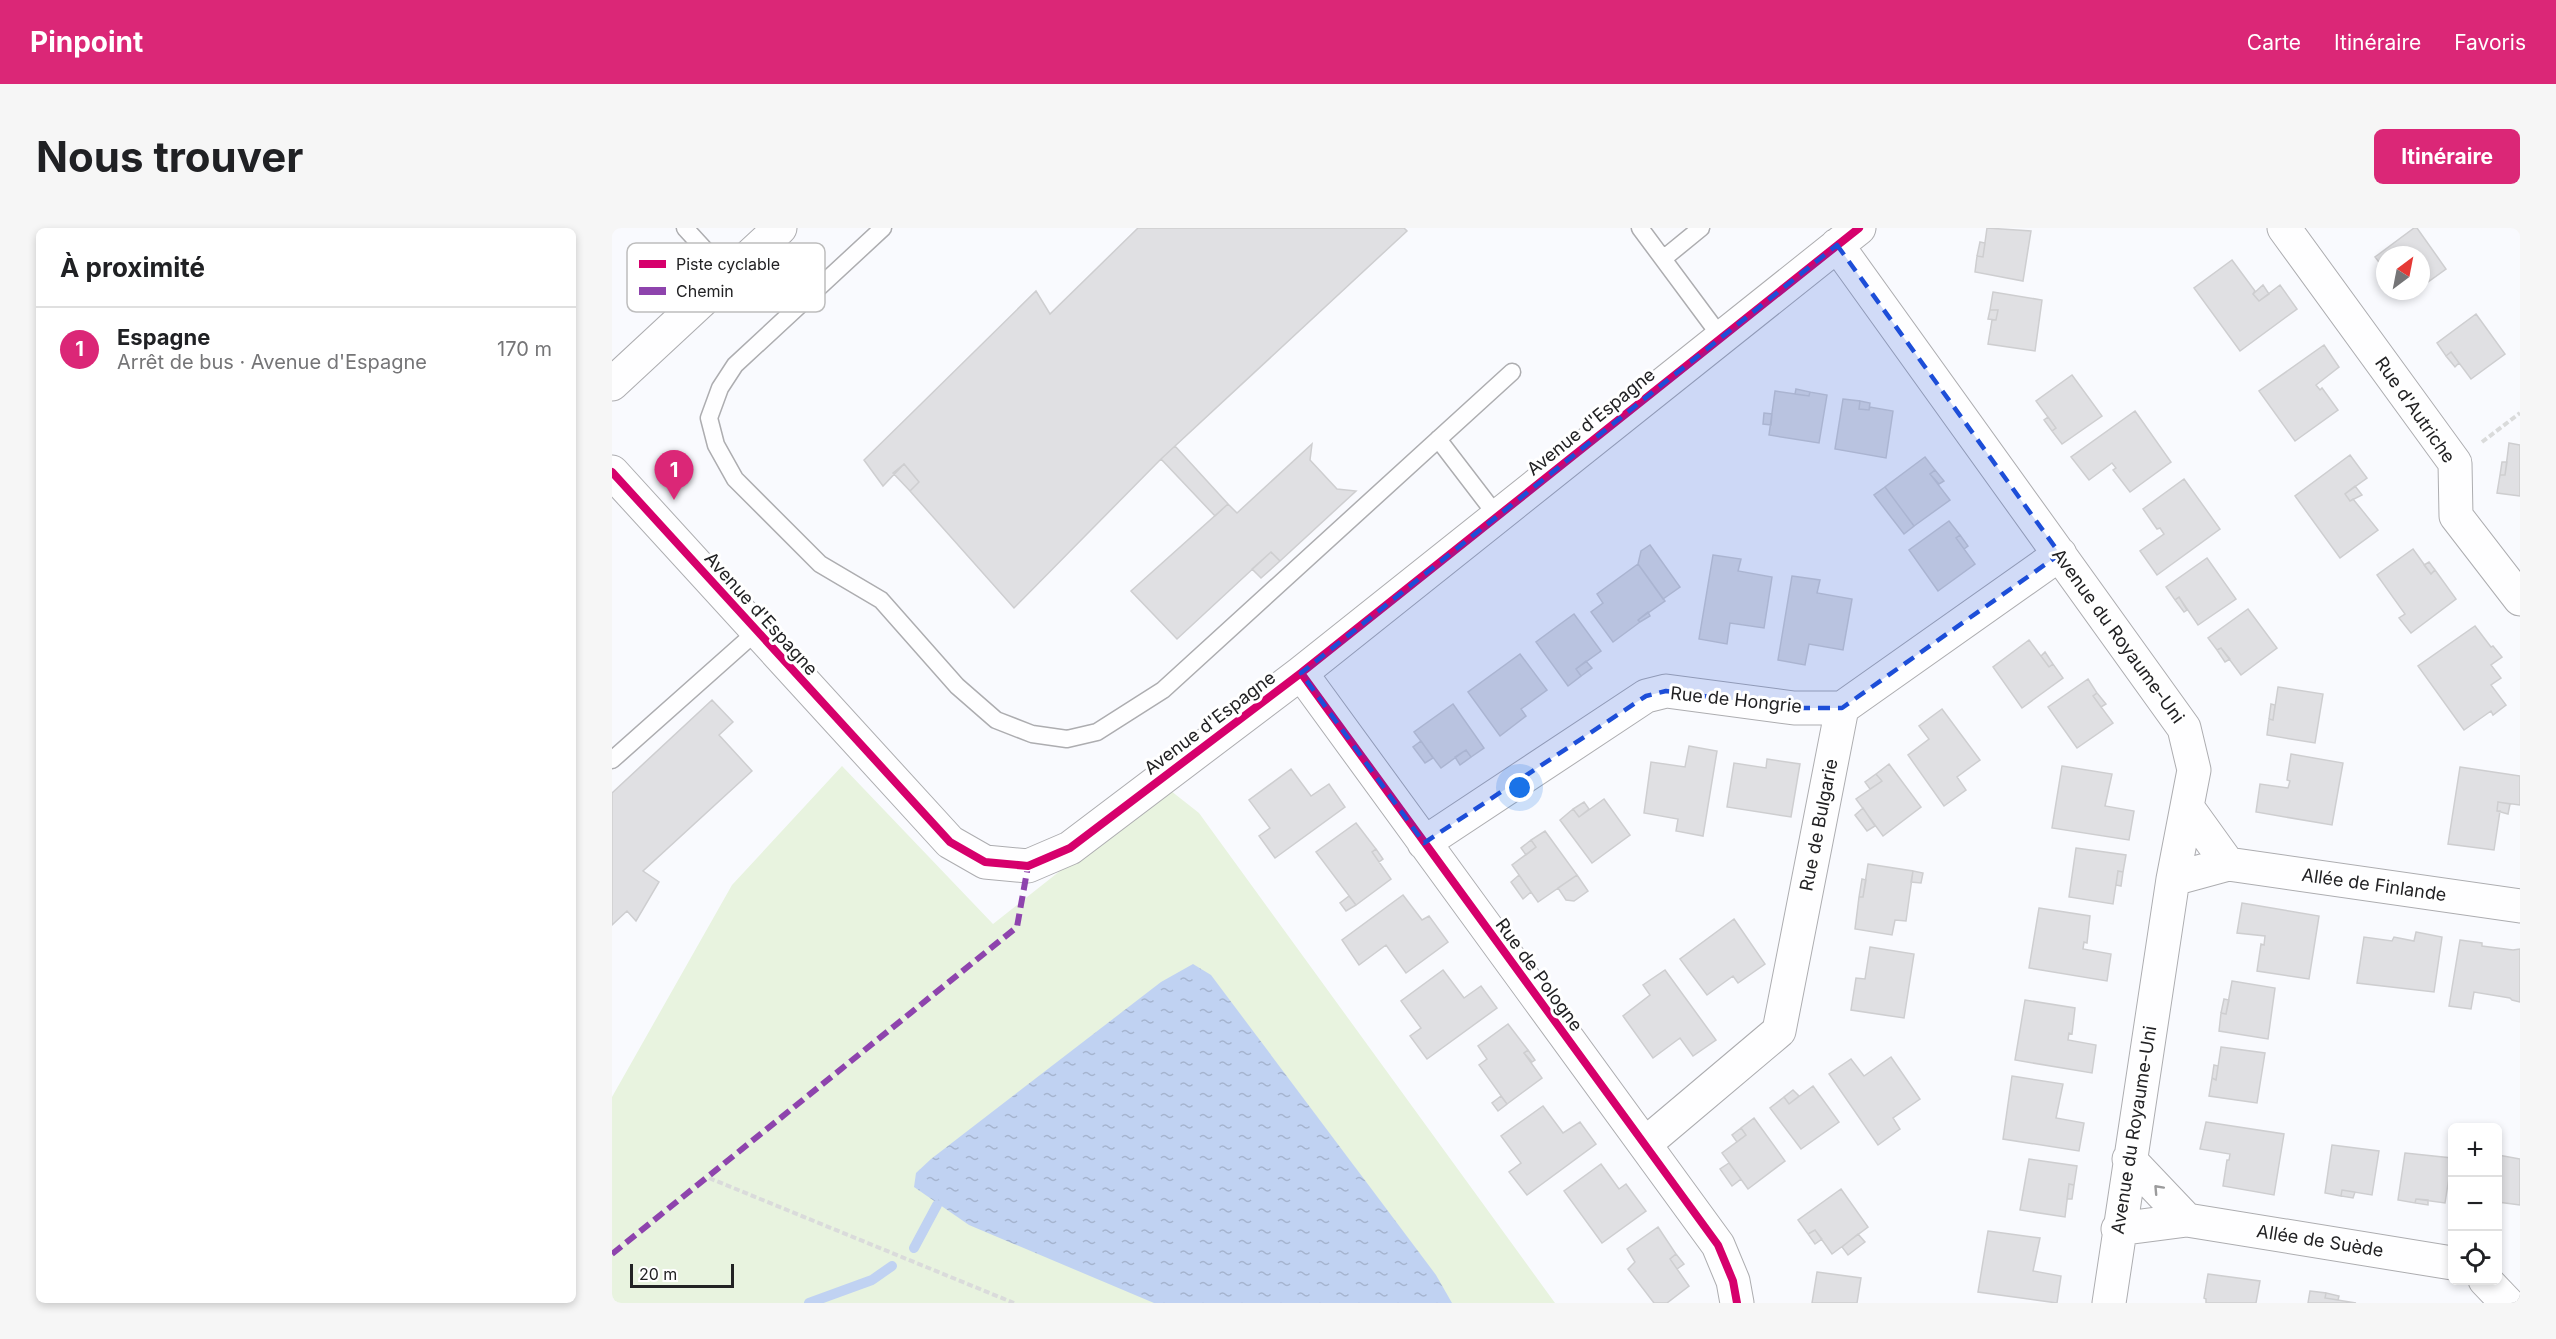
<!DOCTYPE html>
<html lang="fr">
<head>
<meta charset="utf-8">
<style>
  :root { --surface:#fff; --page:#f6f6f6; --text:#202124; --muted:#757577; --line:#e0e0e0; --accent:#db2777 }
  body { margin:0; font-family:Inter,sans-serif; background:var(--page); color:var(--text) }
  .controls { position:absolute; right:18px; bottom:18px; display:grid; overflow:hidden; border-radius:9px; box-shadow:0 3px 9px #0003 }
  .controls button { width:54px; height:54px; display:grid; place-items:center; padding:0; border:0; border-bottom:2px solid var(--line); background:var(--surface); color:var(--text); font:30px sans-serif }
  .compass { position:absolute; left:1764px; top:18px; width:54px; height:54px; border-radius:50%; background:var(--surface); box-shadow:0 3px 9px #0003; rotate:32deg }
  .scale { position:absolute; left:18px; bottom:15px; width:104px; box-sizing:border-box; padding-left:6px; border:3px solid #222224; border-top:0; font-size:16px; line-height:21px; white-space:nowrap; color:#222224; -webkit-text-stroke:4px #fff; paint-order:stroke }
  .you { position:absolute; left:908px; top:560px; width:21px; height:21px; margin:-15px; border:4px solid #fff; border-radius:50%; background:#1a73e8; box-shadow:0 0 0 9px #1a73e833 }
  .badge { display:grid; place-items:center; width:39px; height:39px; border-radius:50%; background:var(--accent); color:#fff; font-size:20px; font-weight:700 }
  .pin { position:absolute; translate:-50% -50px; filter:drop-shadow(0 2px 3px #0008) }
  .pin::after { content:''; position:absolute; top:32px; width:21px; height:18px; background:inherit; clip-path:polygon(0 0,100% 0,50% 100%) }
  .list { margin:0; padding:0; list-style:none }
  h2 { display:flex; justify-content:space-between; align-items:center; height:78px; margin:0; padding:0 24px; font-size:26px }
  h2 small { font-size:20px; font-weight:400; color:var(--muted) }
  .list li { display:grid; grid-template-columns:39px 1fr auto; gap:18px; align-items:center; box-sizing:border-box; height:84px; padding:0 24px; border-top:2px solid var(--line) }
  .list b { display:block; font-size:22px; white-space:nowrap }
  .list p { margin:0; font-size:20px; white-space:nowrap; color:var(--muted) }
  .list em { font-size:20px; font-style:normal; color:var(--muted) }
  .icon { flex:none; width:33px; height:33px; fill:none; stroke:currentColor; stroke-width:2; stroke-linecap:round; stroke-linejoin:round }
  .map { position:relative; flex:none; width:1908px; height:1075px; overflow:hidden; border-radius:9px }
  header { display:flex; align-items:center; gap:36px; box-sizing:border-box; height:84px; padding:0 30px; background:var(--accent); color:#fff }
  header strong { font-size:28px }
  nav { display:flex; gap:33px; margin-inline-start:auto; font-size:21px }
  .intro { display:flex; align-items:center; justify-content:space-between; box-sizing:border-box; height:144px; padding:0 36px }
  h1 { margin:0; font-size:42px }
  .button { padding:15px 27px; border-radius:9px; background:var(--accent); color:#fff; font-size:21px; font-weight:700 }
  main { display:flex; gap:36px; padding:0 36px }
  aside { flex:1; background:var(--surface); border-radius:9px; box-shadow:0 3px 9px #0003 }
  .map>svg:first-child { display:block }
  .park { fill:#e8f3df }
  .water { fill:url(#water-ripples) }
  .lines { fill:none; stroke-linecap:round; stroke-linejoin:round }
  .stream { stroke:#c0d2f2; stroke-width:10 }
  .building { fill:#e0e0e3; stroke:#ceced0; stroke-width:1.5 }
  .service-casing { stroke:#adadb0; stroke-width:19 }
  .minor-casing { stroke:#adadb0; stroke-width:35 }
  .path { stroke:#dadbdb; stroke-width:4; stroke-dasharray:6 3; stroke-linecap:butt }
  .service { stroke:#fefeff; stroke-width:16 }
  .minor { stroke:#fefeff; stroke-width:33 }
  .quiet { stroke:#8e44ad; stroke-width:6; stroke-dasharray:12 6; stroke-linecap:butt }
  .cycleway-casing { stroke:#fff; stroke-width:11 }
  .cycleway { stroke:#d6006c; stroke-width:8 }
  .oneway { stroke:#9b9b9c }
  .marked { fill:#1d4ed8; fill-opacity:0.2; stroke:#1d4ed8; stroke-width:4.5; stroke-dasharray:12 8; stroke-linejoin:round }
  .labels { text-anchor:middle; stroke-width:6; stroke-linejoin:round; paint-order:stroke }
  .street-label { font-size:18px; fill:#222224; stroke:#fff }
  .key { fill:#fff; stroke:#bdbdbd; stroke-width:1.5 }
  .key-label { font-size:16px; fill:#222224 }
</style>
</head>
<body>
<header>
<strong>Pinpoint</strong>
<nav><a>Carte</a><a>Itinéraire</a><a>Favoris</a></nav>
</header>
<div class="intro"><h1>Nous trouver</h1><a class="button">Itinéraire</a></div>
<main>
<aside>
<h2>À proximité<small></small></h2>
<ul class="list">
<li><span class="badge">1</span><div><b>Espagne</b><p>Arrêt de bus · Avenue d'Espagne</p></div><em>170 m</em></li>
</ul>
</aside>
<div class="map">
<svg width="1908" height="1075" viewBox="0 0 1908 1075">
  <defs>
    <pattern id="water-ripples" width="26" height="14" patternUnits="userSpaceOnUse" patternTransform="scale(1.5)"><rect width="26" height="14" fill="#c0d2f2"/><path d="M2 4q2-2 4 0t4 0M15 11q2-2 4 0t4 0" fill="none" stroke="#a5b4cf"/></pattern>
  </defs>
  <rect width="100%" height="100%" fill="#f9fafe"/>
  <!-- park -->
  <path class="park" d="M230,538L381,696L554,559L587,585L943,1075H0V869L120,657Z"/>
  <!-- water -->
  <path class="water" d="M581,736L599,747L824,1047L840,1075H542L357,997L302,959L304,945L319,931L549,754Z"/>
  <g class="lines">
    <!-- stream -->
    <path class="stream" d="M302,1020L325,977
      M197,1075L260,1052L280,1038"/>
  </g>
  <!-- building -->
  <path class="building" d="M526,0H792L795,3L549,231L402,380L298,263L307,254L292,236L271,258L252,232L424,63L438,86Z
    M1375,0L1419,3L1411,53L1363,44L1365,28L1371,29Z
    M1802,0H1805L1834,41L1809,59V27H1773V42L1763,29Z
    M1368,14L1373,15L1371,29L1365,28Z
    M1620,32L1643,63L1641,66L1647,73L1668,57L1685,81L1628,123L1582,60Z
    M1651,57L1657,66L1647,73L1641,66Z
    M1381,64L1430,72L1423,123L1376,116L1380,92H1384L1386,82H1378Z
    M1378,82H1386L1384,92L1376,91Z
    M1864,86L1893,126L1859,151L1839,124L1834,128L1825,115Z
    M1712,117L1727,139L1704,157L1708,162L1710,160L1726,182L1683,213L1647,163Z
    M1839,124L1847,135L1843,139L1834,128Z
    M1460,147L1490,188L1450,216L1440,203L1444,200L1424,173Z
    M1184,161L1198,164L1197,168L1183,166Z
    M1163,163L1197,168L1198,164L1215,167L1207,215L1157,207Z
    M1231,171L1248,173L1247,181L1257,182L1258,179L1281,183L1274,230L1223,221Z
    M1248,173L1258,175L1257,182L1247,181Z
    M1523,183L1559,234L1518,264L1501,242L1504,240L1500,235L1477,252L1459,229Z
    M1152,185L1160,186L1159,197L1151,196Z
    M1436,189L1444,200L1440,203L1432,192Z
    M1897,215L1908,217V268L1885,265L1888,247H1893Z
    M700,216L698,232L725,261L744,263L668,333L659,324L565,411L519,363L616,276L625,285Z
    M563,218L616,276L603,288L549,231Z
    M1738,227L1755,250L1733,266L1738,273L1741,271L1766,302L1728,330L1683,268Z
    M1313,229L1323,242L1318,246L1338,272L1302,298L1273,259Z
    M1890,234H1895L1893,247H1888Z
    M292,236L307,254L298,263L281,245Z
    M1323,242L1332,253L1327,256L1318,246Z
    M1572,251L1608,301L1545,347L1528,323L1552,306L1548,300L1545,301L1531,281Z
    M1743,258L1750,267L1738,273L1733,266Z
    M1273,259L1302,298L1292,306L1262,267Z
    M1337,293L1348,307L1344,310L1363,336L1326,363L1297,322Z
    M1348,307L1356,318L1352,321L1344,310Z
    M1038,317L1068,359L1051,371L1026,336L1029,323Z
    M1801,321L1819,346L1823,342L1844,371L1799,405L1787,390L1793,386L1765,347Z
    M659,324L668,333L649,350L640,341Z
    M1101,327L1129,331L1126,343L1160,349L1152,400L1118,395L1115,416L1087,411Z
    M1595,330L1624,371L1586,397L1567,369L1563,372L1554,359Z
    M1817,334L1823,342L1819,346L1812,337Z
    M1026,336L1053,373L1026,392L1028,394L1001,414L979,384L991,375L985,366Z
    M1180,348L1208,352L1205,365L1240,371L1231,422L1197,416L1193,437L1166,432Z
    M1567,369L1575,382L1572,384L1563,372Z
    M1636,381L1665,420L1629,447L1609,420L1605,422L1596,410Z
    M1036,384L1038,388L1028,394L1026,392Z
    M962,386L989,423L964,441L969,448L956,458L924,414Z
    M1863,398L1879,419L1881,418L1890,429L1879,437L1889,450L1879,457L1894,477L1881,487L1879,483L1852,502L1806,438Z
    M1417,412L1437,439L1441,436L1451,450L1410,480L1381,439Z
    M1609,420L1618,431L1613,434L1605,422Z
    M1433,424L1441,436L1437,439L1429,428Z
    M908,426L935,462L909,481L914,488L888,508L856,464Z
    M974,433L980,440L969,448L964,441Z
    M1476,451L1485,465L1481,468L1501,495L1465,520L1436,479Z
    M1666,459L1711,466L1703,515L1655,507L1657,491L1661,492Z
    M1485,465L1494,476L1489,479L1481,468Z
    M100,472L121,494L107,507L140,543L31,643L47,654L24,693L15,683L0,697V565Z
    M841,476L872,520L859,529L854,522L829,540L802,504Z
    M1659,476L1663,477L1661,492L1657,491Z
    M1330,481L1368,532L1345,549L1354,562L1332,578L1296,527L1317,511L1307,498Z
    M809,513L821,530L813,535L801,519Z
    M1077,518L1105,523L1091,608L1064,603L1066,591L1032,585L1039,534L1073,539Z
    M854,522L859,529L848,537L843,529Z
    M1679,526L1731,535L1720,597L1644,584L1648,556L1676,560L1678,553L1675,552Z
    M1155,531L1188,536L1179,589L1115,579L1122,535L1154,540Z
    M1277,536L1309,579L1271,608L1244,571L1270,553L1264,546Z
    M1450,538L1500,546L1493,578L1522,583L1517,612L1440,600Z
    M1848,539L1908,548V577L1886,574L1885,583H1888L1882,622L1836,616Z
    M679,541L699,568L717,556L733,579L663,630L647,608L658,600L637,572Z
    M1264,546L1270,553L1258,561L1253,554Z
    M992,571L1018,607L980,635L948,592L961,581L967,589Z
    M972,574L977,581L967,589L961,581Z
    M1886,574L1898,576L1896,586L1885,583Z
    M1251,580L1263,598L1255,603L1243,587Z
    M744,595L764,621L760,624L779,651L744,677L704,624Z
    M933,603L965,647L926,674L900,637L924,619L919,612Z
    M919,612L924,619L914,627L909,620Z
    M1464,620L1514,627L1511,644L1506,643L1501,676L1457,669Z
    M764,621L771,631L767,634L760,624Z
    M1256,636L1301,643L1294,693L1283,692L1280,707L1243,701L1247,669H1251Z
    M1301,643L1311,645L1309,655L1299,654Z
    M1506,643L1511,644L1509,658L1504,657Z
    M907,647L919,664L911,671L899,654Z
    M965,647L976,663L962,673L954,672L946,660Z
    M1250,651L1254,652L1251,669H1247Z
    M791,667L810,692L817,688L836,714L794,745L774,717L747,737L730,712Z
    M737,668L744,677L734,683L728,675Z
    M1630,675L1707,688L1697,751L1645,743L1649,716L1652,717L1653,708L1625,705Z
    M1427,680L1478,688L1475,715L1472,714L1471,721L1499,726L1495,753L1417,740Z
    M1122,691L1153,736L1126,755L1121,748L1095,767L1068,731Z
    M1804,704L1830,709L1822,764L1745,755L1752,709L1780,713L1782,709L1802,713Z
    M1848,712L1870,715V718L1901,722L1908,721V774L1900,772L1898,770L1862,764L1859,781L1837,778Z
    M1258,719L1302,726L1292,790L1239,782L1244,750L1253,751Z
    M831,742L852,770L869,758L885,780L815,831L798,808L809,800L789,773Z
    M1053,742L1104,812L1081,828L1068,810L1041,830L1011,788L1038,767L1031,757Z
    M1620,753L1663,760L1656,811L1607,803L1609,785L1614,786Z
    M1612,771L1617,772L1614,786L1609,785Z
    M1413,772L1463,780L1460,806L1457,805L1456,812L1484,817L1480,845L1403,832Z
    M896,796L916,822L912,825L930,850L895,876L867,837L875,831L866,818Z
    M1609,819L1653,825L1645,875L1597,868L1600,850L1604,852Z
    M916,822L923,832L920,834L912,825Z
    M1279,829L1308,871L1281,890L1288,901L1266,917L1217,846L1239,831L1252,848Z
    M1602,837L1606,838L1604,852L1600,850Z
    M1400,848L1451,856L1444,890L1472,895L1467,923L1391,911Z
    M1201,858L1227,894L1189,921L1158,880L1172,869L1177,876Z
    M1181,862L1187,868L1177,876L1172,869Z
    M889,868L895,876L886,883L880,875Z
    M931,878L951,905L968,894L984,916L915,967L897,944L909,935L889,908Z
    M1142,890L1173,933L1136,961L1110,925L1134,907L1129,900Z
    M1594,894L1672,906L1662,967L1611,958L1615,932H1617L1618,926L1588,921Z
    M1129,900L1134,907L1125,914L1120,907Z
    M1720,917L1767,923L1760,967L1730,962L1729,968L1713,965Z
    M1793,925L1840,930L1833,975L1804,971L1803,975L1786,972Z
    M1886,927L1908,931V977L1886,974Z
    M1417,931L1465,938L1462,957L1457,956L1453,989L1408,982Z
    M1117,935L1129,951L1120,958L1108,941Z
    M989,936L1007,961L1014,956L1034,983L990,1015L952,963Z
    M1457,956L1462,957L1460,971H1455Z
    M1229,961L1256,999L1220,1026L1203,1002L1196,1006L1186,992Z
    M1730,962L1743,964L1741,970L1729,968Z
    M1804,971L1816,972V977L1803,975Z
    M1046,999L1064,1026L1058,1031L1077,1058L1055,1075H1042L1016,1041L1023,1034L1015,1021Z
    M1203,1002L1210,1011L1203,1016L1196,1006Z
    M1376,1003L1428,1010L1421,1043L1449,1048L1445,1075L1366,1064Z
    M1246,1006L1253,1014L1236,1027L1230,1019Z
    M1064,1026L1072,1036L1065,1041L1058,1031Z
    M1205,1044L1249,1050L1245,1075H1200Z
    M1596,1046L1648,1053L1644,1075H1594V1071L1592,1070Z
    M1698,1063L1714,1065L1713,1070L1744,1075H1696Z
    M1714,1065L1727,1068L1726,1072L1713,1070Z"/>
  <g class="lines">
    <defs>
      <path id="service" d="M73,0L117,48
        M271,0L123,137L108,160L97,190L104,217L123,251L208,336L269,372L345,458L384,492L420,506L455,511L485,504L551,462L900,144
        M1028,0L1109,109
        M1051,31L1089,0
        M826,211L885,288
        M0,532L144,404"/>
      <path id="minor" d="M1672,0L1843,235L1844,288L1908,371
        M1225,17L1572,500L1582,542L1561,651L1497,1075
        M0,156L168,0
        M0,244L338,614L373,634L416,638L458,620L689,445L1247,0
        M689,445L1106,1017L1121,1053L1125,1075
        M1575,579L1616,636
        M812,615L1034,468L1054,463L1182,480H1230
        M1561,651L1616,636L1908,678
        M1033,916L1167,803L1230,480L1448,326
        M1517,931L1575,992
        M1506,1001L1575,992L1840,1035
        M1873,1052L1895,1075"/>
    </defs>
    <!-- service casing -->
    <use href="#service" class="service-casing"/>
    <!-- minor casing -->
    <use href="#minor" class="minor-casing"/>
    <!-- path -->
    <path class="path" d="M1870,214L1908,185
      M97,950L402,1075"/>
    <!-- service -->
    <use href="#service" class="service"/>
    <!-- minor -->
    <use href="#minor" class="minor"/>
    <!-- quiet -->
    <path class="quiet" d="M0,1026L405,699L416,638"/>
    <defs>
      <path id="cycleway" d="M0,244L338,614L373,634L416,638L458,620L689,445L1247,0
        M689,445L1106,1017L1121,1053L1125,1075"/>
    </defs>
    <!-- cycleway casing -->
    <use href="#cycleway" class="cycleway-casing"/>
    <!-- cycleway -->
    <use href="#cycleway" class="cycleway"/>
  </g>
  <!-- one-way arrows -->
  <defs><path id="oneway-chevron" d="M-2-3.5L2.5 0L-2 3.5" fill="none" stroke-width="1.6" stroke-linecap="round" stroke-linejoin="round" transform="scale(1.5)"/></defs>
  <use class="oneway" href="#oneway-chevron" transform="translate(1546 961) rotate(-133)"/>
  <!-- marked area -->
  <path class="marked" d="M1225,17L1448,326L1230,480H1182L1054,463L1034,468L812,615L689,445Z"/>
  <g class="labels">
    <!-- street labels -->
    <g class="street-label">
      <text transform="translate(1803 182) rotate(55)" y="6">Rue d'Autriche</text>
      <text transform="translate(979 194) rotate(-39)" y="6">Avenue d'Espagne</text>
      <text transform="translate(149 386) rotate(48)" y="6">Avenue d'Espagne</text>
      <text transform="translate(1506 408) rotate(54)" y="6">Avenue du Royaume-Uni</text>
      <text transform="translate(1124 472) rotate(6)" y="6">Rue de Hongrie</text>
      <text transform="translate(598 495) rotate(-37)" y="6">Avenue d'Espagne</text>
      <text transform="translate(1207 597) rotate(-79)" y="6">Rue de Bulgarie</text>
      <text transform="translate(1762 657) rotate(8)" y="6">Allée de Finlande</text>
      <text transform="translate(927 747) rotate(54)" y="6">Rue de Pologne</text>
      <text transform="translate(1522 902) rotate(-81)" y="6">Avenue du Royaume-Uni</text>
      <text transform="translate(1708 1013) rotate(9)" y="6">Allée de Suède</text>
    </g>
  </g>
  <!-- legend -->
  <rect x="15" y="15" width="198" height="69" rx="9" class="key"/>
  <rect x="27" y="32" width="27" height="8" fill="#d6006c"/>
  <rect x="27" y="59" width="27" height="8" fill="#8e44ad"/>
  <g class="key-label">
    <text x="64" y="42">Piste cyclable</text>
    <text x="64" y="69">Chemin</text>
  </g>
</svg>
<div class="controls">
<button>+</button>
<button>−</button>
<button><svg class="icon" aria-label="locate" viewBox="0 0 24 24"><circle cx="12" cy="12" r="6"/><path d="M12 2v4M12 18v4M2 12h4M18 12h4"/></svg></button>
</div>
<svg class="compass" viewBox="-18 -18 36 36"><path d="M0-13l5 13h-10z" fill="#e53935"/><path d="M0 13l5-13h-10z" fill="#757577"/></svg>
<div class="scale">20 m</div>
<div class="you"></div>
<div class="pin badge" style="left:62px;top:272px">1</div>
</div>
</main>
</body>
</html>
